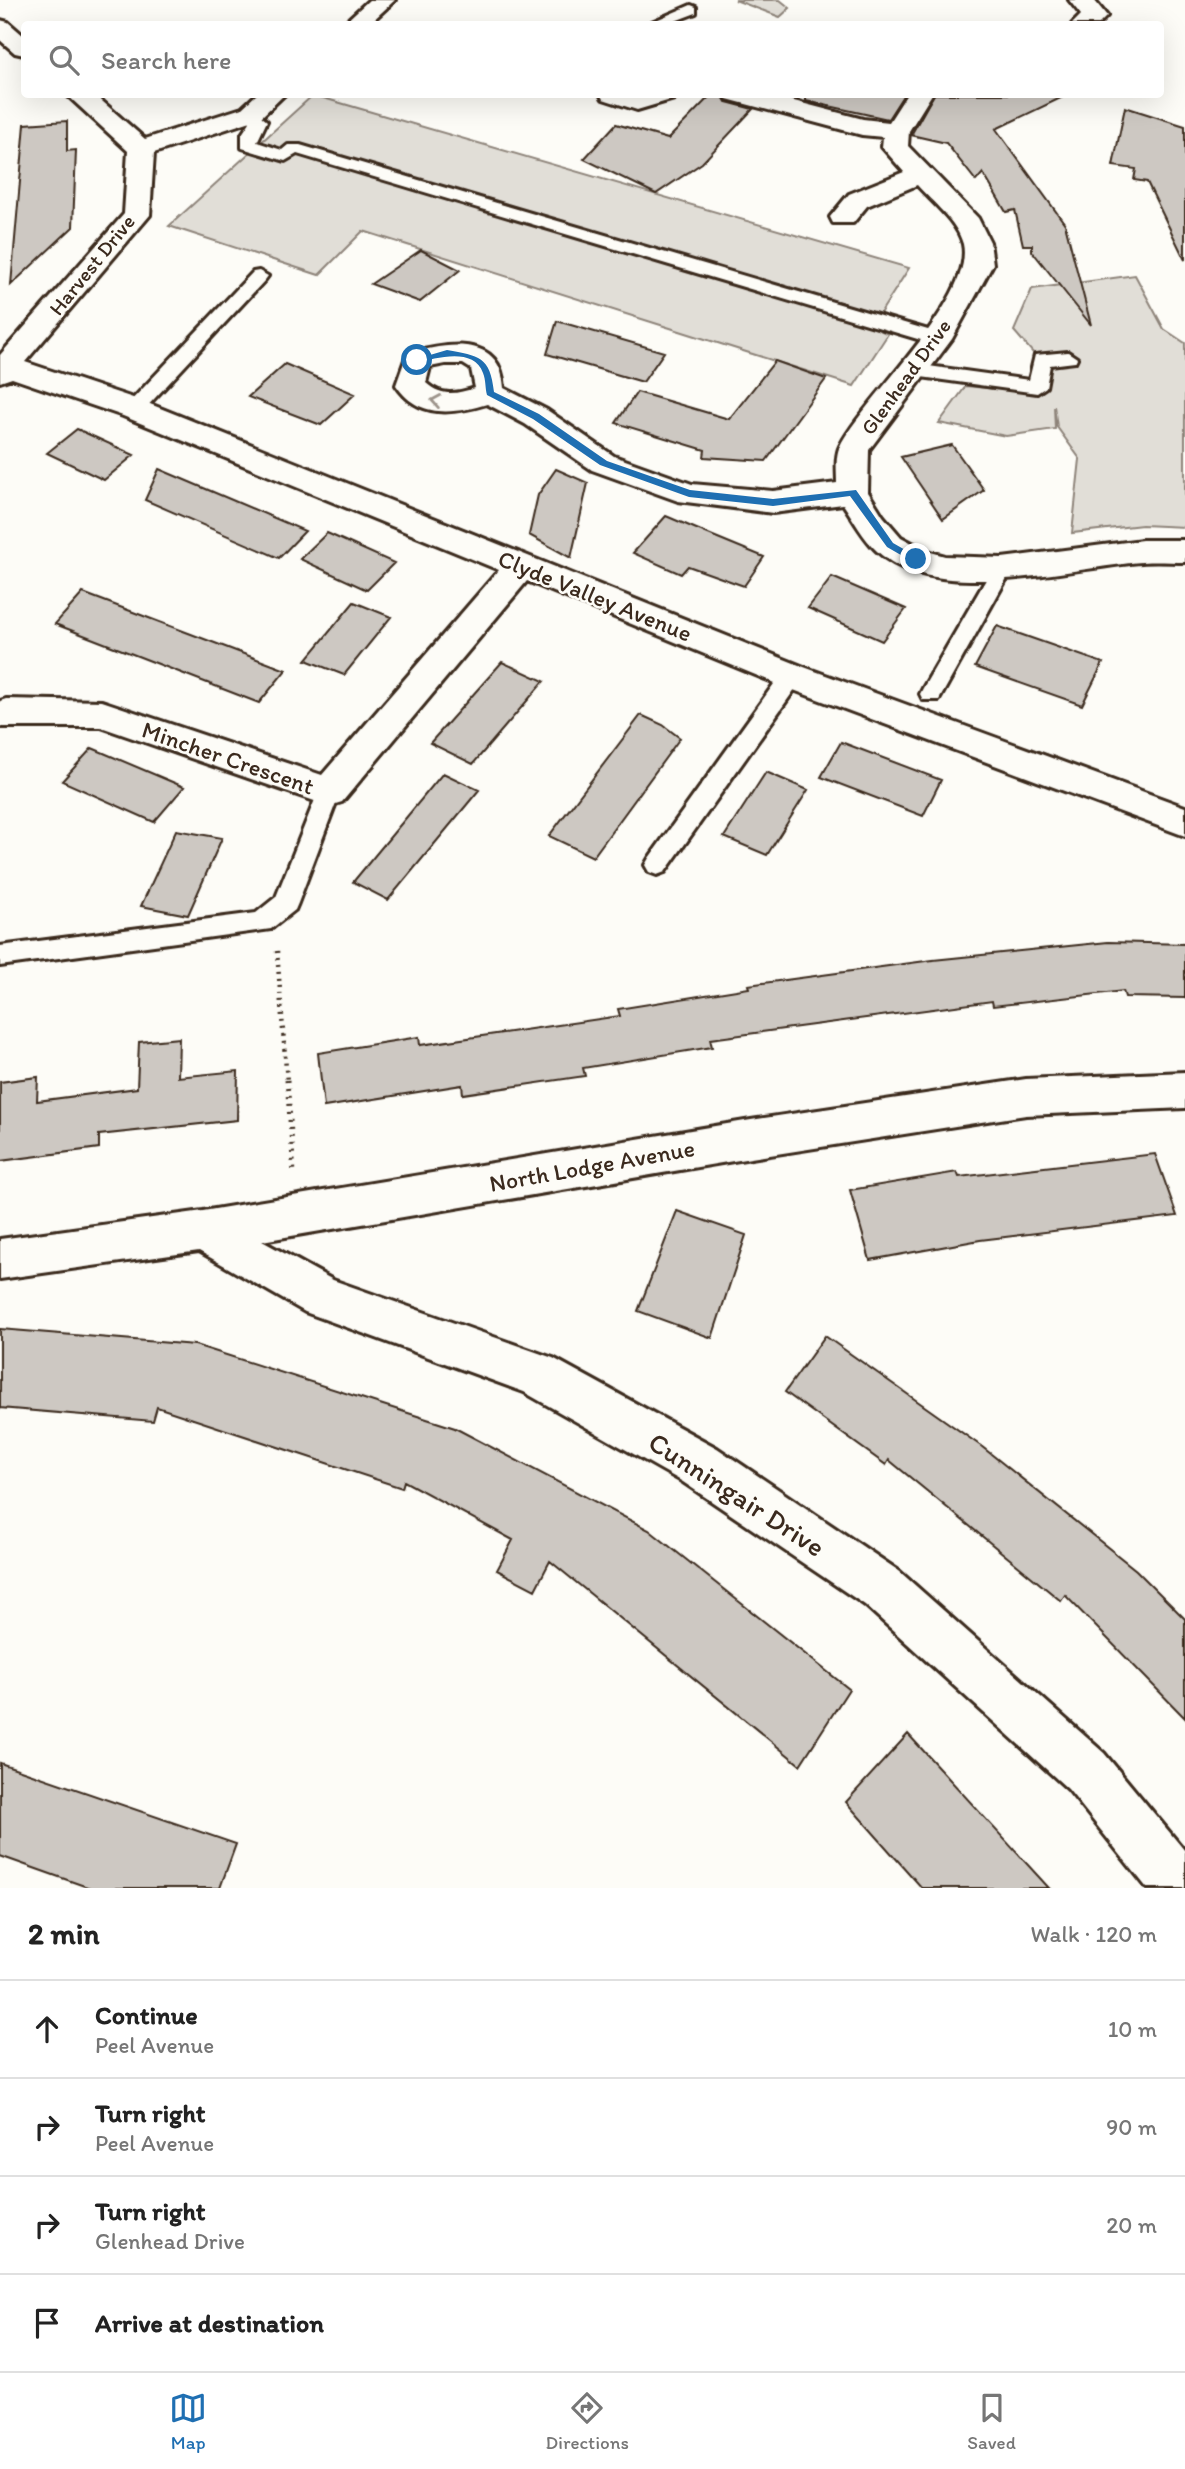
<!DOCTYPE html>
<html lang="en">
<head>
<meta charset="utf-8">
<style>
  :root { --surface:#fff; --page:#f6f6f6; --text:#222; --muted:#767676; --line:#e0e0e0; --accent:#1f6fb2 }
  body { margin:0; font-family:Itim,sans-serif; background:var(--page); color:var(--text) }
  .stop { position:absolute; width:21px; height:21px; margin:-16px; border:5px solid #1f6fb2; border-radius:50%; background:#fff }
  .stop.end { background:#1f6fb2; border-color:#fff; box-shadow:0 2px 7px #0008 }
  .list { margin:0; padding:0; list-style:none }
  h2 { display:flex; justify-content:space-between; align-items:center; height:91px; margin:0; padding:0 28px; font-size:30px }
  h2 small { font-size:23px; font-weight:400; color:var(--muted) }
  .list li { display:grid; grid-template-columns:46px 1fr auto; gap:21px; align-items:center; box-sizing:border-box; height:98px; padding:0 28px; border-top:2px solid var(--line) }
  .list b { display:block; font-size:26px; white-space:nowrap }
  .list p { margin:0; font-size:23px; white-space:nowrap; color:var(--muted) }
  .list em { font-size:23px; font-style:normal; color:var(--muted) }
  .icon { flex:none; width:38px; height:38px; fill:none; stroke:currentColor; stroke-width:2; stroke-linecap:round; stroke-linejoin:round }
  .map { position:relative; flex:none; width:1185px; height:1888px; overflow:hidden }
  .search { position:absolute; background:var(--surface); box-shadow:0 7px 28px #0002; left:21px; right:21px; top:21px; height:77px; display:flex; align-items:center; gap:18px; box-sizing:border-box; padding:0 24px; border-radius:7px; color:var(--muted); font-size:26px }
  .sheet { height:483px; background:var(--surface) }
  nav { display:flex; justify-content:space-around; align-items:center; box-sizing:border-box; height:98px; border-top:2px solid var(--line); background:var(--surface); font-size:19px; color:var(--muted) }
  nav a { display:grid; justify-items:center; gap:4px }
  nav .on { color:var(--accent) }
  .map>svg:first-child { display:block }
  .green { fill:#e1ded7; stroke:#8e847a; stroke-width:2 }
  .building { fill:#cdc8c2; stroke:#3b2a1e; stroke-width:2 }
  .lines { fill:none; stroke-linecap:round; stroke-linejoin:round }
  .service-casing { stroke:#3b2a1e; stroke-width:6 }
  .minor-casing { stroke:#3b2a1e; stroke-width:6 }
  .path-far1 { stroke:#3b2a1e; stroke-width:4.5; stroke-dasharray:2 5; stroke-linecap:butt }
  .path { stroke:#3b2a1e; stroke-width:5; stroke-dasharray:2 6; stroke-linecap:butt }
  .service { fill:#fdfcf7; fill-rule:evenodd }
  .minor { fill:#fdfcf7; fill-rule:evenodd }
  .oneway { stroke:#9c938a }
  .route { fill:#1f6fb2 }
  .labels { text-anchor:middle; stroke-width:5; stroke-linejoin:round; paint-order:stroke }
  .far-street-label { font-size:21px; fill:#3b2a1e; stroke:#fdfcf7 }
  .street-label { font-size:24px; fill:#3b2a1e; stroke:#fdfcf7 }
  .near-street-label { font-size:28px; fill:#3b2a1e; stroke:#fdfcf7 }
</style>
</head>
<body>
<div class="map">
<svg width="1185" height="1888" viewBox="0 0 1185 1888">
  <rect width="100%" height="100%" fill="#fdfcf7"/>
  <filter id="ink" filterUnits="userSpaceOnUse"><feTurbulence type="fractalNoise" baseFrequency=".0143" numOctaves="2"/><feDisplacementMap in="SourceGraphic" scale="14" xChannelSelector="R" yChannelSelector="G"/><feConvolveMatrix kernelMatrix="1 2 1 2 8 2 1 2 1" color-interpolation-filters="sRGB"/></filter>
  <g filter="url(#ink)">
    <!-- green -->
    <path class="green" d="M735,0H780L790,8L780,17Z
      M313,95L909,268L872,326L888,334L854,386L363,231L319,275L169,226Z
      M1135,275L1164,329L1185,343V527L1142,525L1072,533L1080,459L1057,427L1054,406L1055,429L1006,436L939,423L966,386L1030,392L1034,354L1014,331L1032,289Z"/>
    <!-- building -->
    <path class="building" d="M712,94H722L726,102L753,109L702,163L656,194L584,159L616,124L668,139Z
      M806,94H904L888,119L806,101Z
      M934,94H1069L996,129L1065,224L1091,325L1032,251V245H1023L1015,210L1006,212L983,173L976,181L946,143L911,135Z
      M1125,107L1185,126V260L1147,182L1134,180L1136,169L1113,166Z
      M67,121V151L76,150L73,227L11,285L25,124Z
      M421,250L460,270L420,302L371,284Z
      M557,321L664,352L643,382L547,354Z
      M775,361L826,379L766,461L704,457L705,450L616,423L637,392L729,419Z
      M285,364L355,394L321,425L248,397Z
      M77,429L134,455L104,480L47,453Z
      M952,445L984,490L943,519L901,457Z
      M159,469L305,531L279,558L145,500Z
      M556,469L588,483L571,558L529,535L538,495Z
      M666,516L713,536L764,557L744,586L688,566L681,574L633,553Z
      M327,533L394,563L367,590L300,559Z
      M832,577L906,609L882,641L808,608Z
      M83,593L286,670L259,703L55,624Z
      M354,602L391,617L344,675L306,660Z
      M997,626L1103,663L1082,705L975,667Z
      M502,662L544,681L473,764L430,743Z
      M641,715L663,725L680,738L593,857L549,836Z
      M841,742L941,780L923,816L821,777Z
      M92,748L184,787L154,822L62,781Z
      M766,772L808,790L767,855L724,837Z
      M443,773L479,790L388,900L353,882Z
      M176,830L222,838L188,915L141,906Z
      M1108,942L1185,944V998L1125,997L1123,991L993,1006L992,1001L710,1039L712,1047L583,1068L585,1076L463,1094L462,1085L324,1107L318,1053L419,1037L420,1045L620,1016L618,1009L749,988L748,985L933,960Z
      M179,1038L178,1077L238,1071L237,1120L99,1135V1148L0,1161V1082L38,1077L37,1101L137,1088L139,1042Z
      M1155,1154L1177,1216L980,1240L870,1260L850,1190L957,1172L959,1177Z
      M677,1211L746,1235L712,1338L638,1311Z
      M0,1329L195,1345L455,1428L649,1530L849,1689L800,1765L550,1561L535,1590L497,1570L513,1540L404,1481L402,1488L157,1407L153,1421L0,1408Z
      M825,1336L981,1446L1136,1570L1185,1619V1718L1065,1595L1061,1601L889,1460L886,1465L785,1392Z
      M908,1734L1049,1888H922L846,1802Z
      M0,1763L236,1844L220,1888H90L0,1856Z"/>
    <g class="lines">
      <defs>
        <path id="service" d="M691,5L696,7V13L667,24H647Z
          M251,108L267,121L257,142L282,150L288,145H300L945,335L947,339L938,345L931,343L297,154L285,161L242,148V134L250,122L243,113Z
          M259,271L268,276L265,280L141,413H127L124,409L127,405L253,272Z
          M1068,352L1077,358L1075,362L1050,365L1046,387L1037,393L914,376L905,370L914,364L1029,380L1035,355Z
          M1002,562L1009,564L1012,569L939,700H923L920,694L923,688L995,564Z
          M792,668L800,670L803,676L800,682L665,872L657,875L649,872L645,865L649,858L784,670Z
          M329,783L337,786L340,792L298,903L295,910L271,929L0,966V946L256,913L276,897L318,792L321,786Z"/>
        <path id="minor" d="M369,0H395L369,24H343Z
          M1069,0H1094L1107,16L1099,24H1072L1081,15Z
          M0,20L8,22L24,36V55L15,53L0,40Z
          M66,94H94L145,139L242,108L257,94H285L260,118L154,153L150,215L25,362L145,402L804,667L1185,807V836L780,685L527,581L342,802L329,806L101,727H0V701L6,699L102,701L322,775L499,570L123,416L12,378L0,382V355L124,214L128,151Z
          M600,94H677L674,99L637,110L603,99Z
          M724,94H767L863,119L889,122L907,94H932L909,131L908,146L978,218L990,242L993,264L952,339L869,450L868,492L883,516L901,537L927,551L945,556L1002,558L1142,540H1185V562C1171,562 1156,561 1142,562C1072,567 935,606 877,551C863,538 854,520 843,504L773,513L678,501L592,470L525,424L487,404C454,414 418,419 396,385L407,354C444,344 501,332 504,388L547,410L614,456L692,484L773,491L837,483C837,472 835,456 840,446C865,397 975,299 963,244C957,221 932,202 917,185L867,206L853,223H833L830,217L849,194L904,172L882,147L883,137L862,135L727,99ZM445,364H463L471,369L475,388C456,394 442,397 426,383L430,367Z
          M1185,1072V1108L1026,1115L751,1158L262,1241L333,1280L553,1358L717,1448L899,1571L1104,1753L1185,1851V1888H1147L1068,1789L865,1605L683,1482L524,1392L305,1312L199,1251L0,1279V1239L203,1211L751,1120L1026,1079Z"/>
      </defs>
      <!-- service casing -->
      <use href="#service" class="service-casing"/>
      <!-- minor casing -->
      <use href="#minor" class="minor-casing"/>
      <!-- path-far1 -->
      <path class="path-far1" d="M277,951L287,1082"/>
      <!-- path -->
      <path class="path" d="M287,1080L294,1173"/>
      <!-- service -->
      <use href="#service" class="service"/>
      <!-- minor -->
      <use href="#minor" class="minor"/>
    </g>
    <!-- one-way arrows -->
    <defs><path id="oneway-chevron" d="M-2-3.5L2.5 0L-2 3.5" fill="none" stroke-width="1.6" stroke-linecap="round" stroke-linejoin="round" transform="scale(1.75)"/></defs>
    <use class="oneway" href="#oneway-chevron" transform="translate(436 401) rotate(-170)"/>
  </g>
  <!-- route -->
  <path class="route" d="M447,350C479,356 490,356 494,392L539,414L607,461L690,490L773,499L856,490L893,543L921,559L913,562L887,547L850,496L773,506L689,497L600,465L533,419L487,395C485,388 486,380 483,373C474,347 436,358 417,363L413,360Z"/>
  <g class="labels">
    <!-- far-street labels -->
    <g class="far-street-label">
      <text transform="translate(92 265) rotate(-51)" y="7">Harvest Drive</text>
      <text transform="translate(906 377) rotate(-54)" y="7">Glenhead Drive</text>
    </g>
    <!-- street labels -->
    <g class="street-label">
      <text transform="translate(595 596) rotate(22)" y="8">Clyde Valley Avenue</text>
      <text transform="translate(228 758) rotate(19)" y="8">Mincher Crescent</text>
      <text transform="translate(592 1166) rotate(-10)" y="8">North Lodge Avenue</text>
    </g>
    <!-- near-street labels -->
    <g class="near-street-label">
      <text transform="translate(737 1494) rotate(33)" y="10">Cunningair Drive</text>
    </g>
  </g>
</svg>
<div class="stop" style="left:417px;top:360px"></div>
<div class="stop end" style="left:916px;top:559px"></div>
<div class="search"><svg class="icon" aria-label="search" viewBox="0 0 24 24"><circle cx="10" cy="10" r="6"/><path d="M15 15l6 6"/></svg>Search here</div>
</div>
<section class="sheet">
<h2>2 min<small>Walk · 120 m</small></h2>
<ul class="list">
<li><svg class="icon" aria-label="ahead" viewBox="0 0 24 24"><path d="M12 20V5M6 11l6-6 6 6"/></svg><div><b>Continue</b><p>Peel Avenue</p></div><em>10 m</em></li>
<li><svg class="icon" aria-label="right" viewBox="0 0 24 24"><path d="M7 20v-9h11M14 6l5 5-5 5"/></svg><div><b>Turn right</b><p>Peel Avenue</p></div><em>90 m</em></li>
<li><svg class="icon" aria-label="right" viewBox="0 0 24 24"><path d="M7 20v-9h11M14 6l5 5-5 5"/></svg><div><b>Turn right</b><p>Glenhead Drive</p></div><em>20 m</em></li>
<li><svg class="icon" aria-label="arrive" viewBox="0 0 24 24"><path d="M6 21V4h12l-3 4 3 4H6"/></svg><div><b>Arrive at destination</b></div></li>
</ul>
</section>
<nav>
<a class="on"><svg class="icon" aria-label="map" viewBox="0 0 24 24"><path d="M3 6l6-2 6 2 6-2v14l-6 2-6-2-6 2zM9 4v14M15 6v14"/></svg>Map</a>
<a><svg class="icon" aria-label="directions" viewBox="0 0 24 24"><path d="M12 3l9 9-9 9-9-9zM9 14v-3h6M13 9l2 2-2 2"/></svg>Directions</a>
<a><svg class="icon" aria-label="saved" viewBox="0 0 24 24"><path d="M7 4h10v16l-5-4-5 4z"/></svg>Saved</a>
</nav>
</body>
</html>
